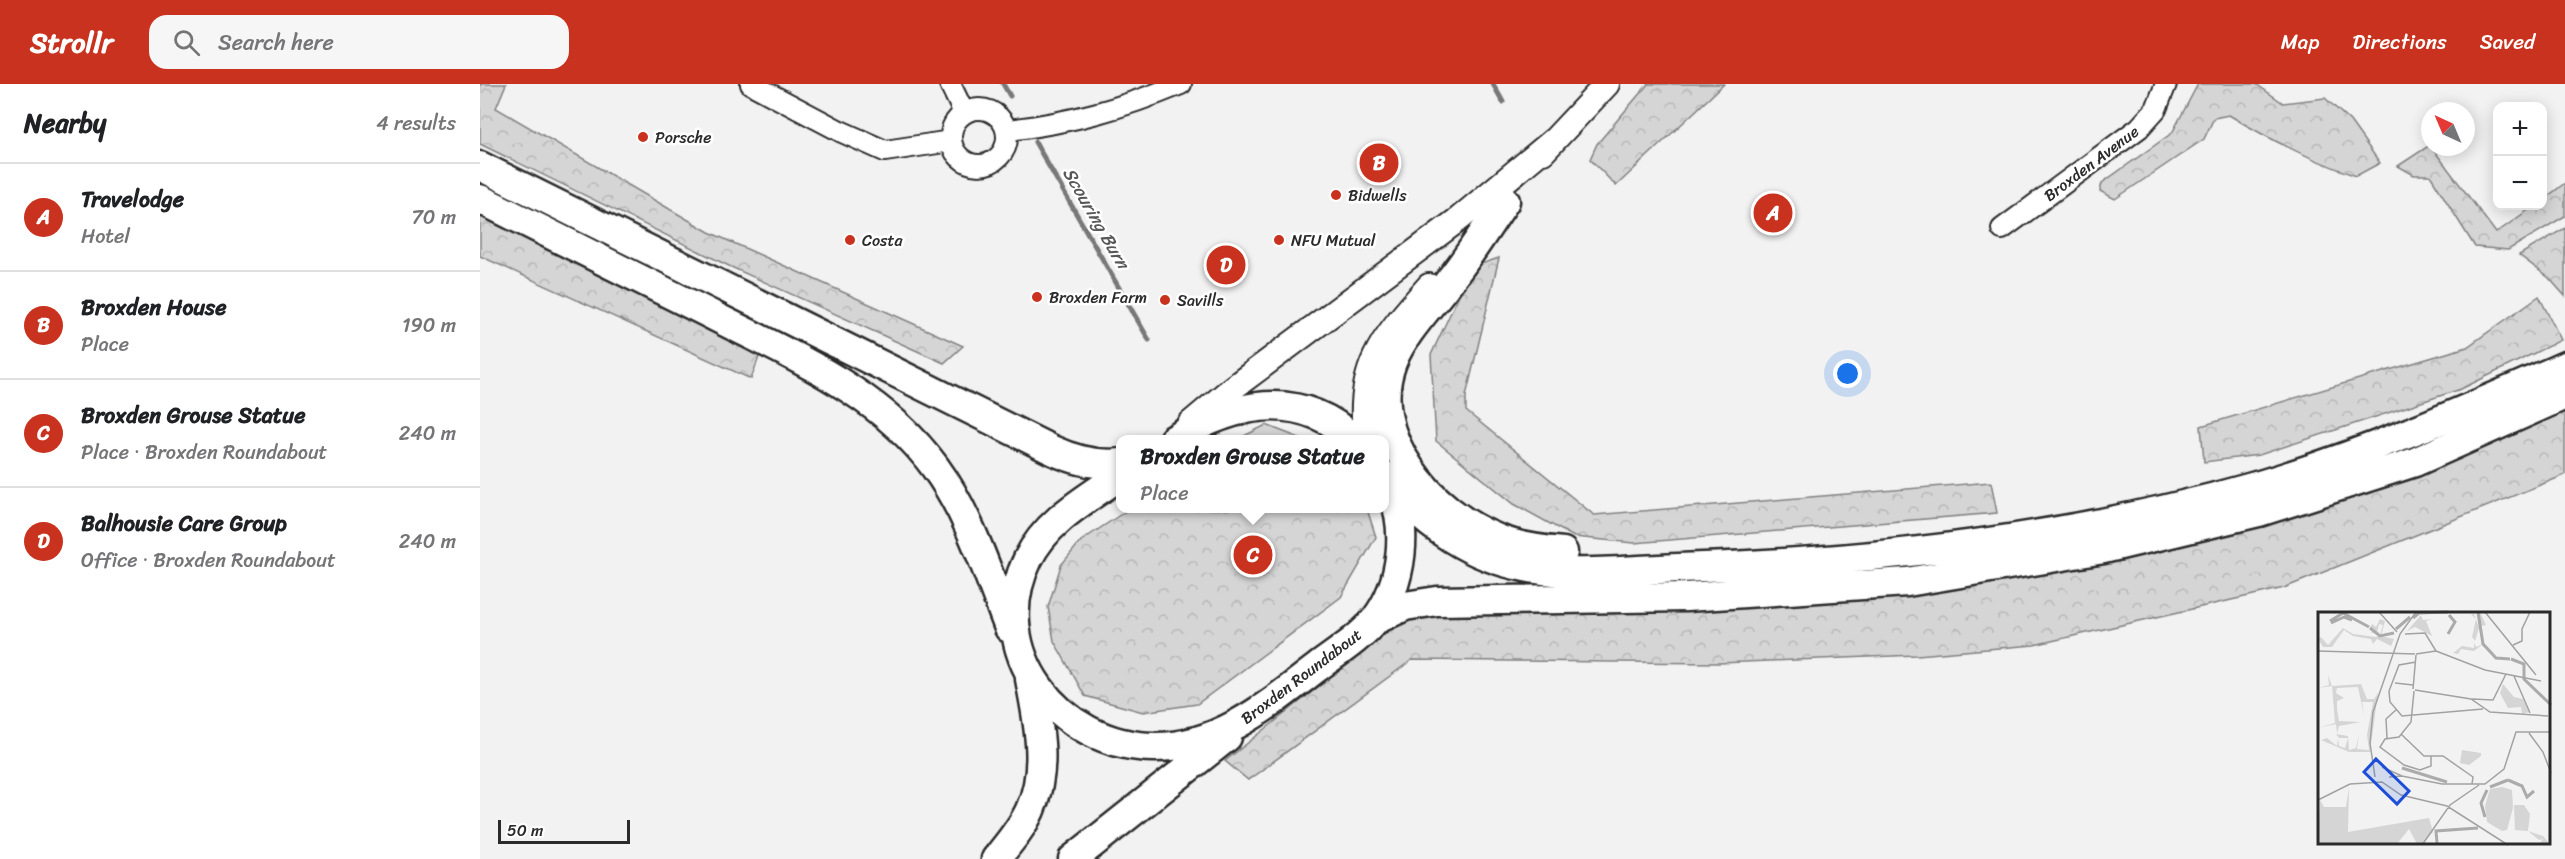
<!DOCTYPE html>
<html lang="en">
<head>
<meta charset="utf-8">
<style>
  :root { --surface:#fff; --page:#f6f6f6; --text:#202124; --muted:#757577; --line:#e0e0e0; --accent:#c8321e }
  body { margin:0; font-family:Sriracha,sans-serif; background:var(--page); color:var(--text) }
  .controls { position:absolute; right:18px; top:18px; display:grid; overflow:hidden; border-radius:12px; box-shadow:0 3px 15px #0003 }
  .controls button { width:54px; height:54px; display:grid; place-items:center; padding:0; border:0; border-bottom:2px solid var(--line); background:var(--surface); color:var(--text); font:30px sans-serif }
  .compass { position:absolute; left:1941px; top:18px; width:54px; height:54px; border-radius:50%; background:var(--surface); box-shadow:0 3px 15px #0003; rotate:316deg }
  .scale { position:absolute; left:18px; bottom:15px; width:132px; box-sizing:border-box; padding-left:6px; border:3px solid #2b2b2b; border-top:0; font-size:16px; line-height:21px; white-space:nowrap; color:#2b2b2b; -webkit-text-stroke:4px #fff; paint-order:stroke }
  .you { position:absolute; left:1368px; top:290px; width:21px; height:21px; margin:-15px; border:4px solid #fff; border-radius:50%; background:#1a73e8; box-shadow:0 0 0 9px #1a73e833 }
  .badge { display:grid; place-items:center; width:39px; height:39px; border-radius:50%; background:var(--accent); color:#fff; font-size:20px; font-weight:700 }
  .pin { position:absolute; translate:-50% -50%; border:3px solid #fff; box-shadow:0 2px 6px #0006 }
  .popup { position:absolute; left:636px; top:351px; width:273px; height:78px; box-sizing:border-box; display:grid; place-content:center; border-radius:12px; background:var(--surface); filter:drop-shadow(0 2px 4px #0005); font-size:20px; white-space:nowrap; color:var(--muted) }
  .popup b { font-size:22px; color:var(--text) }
  .popup::after { content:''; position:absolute; left:50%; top:100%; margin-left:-12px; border:12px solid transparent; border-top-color:var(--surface) }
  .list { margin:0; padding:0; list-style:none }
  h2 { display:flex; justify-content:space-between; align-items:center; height:78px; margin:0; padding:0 24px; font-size:26px }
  h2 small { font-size:20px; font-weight:400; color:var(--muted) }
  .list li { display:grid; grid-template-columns:39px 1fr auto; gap:18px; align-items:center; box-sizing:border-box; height:108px; padding:0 24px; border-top:2px solid var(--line) }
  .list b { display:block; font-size:22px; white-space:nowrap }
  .list p { margin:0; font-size:20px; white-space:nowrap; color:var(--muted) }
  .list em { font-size:20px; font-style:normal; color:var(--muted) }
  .icon { flex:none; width:33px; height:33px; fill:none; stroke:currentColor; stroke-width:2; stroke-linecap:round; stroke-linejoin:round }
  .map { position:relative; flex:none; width:2085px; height:775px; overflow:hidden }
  header { display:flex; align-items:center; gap:36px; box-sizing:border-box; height:84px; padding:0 30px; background:var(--accent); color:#fff }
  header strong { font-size:28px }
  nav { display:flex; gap:33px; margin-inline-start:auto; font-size:21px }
  .search { width:420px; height:54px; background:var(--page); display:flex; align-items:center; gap:15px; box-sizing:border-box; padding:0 21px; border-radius:18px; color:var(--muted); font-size:22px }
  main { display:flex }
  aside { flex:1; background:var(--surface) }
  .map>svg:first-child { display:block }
  .forest { fill:url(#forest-crowns); stroke:#808080; stroke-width:1.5 }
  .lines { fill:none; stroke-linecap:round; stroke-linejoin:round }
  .stream { stroke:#787878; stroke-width:5 }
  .minor-casing { stroke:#2b2b2b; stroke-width:24 }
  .major-casing { stroke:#2b2b2b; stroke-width:28 }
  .highway-casing { stroke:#2b2b2b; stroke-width:33 }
  .minor { stroke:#fff; stroke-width:20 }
  .major { stroke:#fff; stroke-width:24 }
  .highway { stroke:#fff; stroke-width:28 }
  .poi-dot { fill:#c8321e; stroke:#fff; stroke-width:2 }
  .labels { text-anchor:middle; stroke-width:5; stroke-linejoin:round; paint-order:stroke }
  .poi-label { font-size:16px; fill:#2b2b2b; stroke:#fff; text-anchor:start }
  .street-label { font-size:16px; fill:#2b2b2b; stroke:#fff }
  .water-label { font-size:18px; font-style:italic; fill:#585858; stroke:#fff }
  .inset-river { fill:none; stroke:#ababab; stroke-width:3 }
  .inset-road { fill:none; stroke:#a2a2a2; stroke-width:1.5 }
  .view { fill:#1d4ed8; fill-opacity:0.15; stroke:#1d4ed8; stroke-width:3 }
  .inset-edge { fill:none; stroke:#2b2b2b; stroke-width:3 }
</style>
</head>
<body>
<header>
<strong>Strollr</strong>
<div class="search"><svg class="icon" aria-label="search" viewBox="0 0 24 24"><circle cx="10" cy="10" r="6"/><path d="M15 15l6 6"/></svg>Search here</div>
<nav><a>Map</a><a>Directions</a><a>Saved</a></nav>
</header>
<main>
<aside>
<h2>Nearby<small>4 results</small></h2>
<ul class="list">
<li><span class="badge">A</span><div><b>Travelodge</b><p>Hotel</p></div><em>70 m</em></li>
<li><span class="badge">B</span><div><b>Broxden House</b><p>Place</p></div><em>190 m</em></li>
<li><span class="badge">C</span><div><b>Broxden Grouse Statue</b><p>Place · Broxden Roundabout</p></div><em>240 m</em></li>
<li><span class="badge">D</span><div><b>Balhousie Care Group</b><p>Office · Broxden Roundabout</p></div><em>240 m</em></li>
</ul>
</aside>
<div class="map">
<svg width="2085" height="775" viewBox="0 0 2085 775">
  <defs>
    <pattern id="forest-crowns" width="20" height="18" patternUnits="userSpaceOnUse" patternTransform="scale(1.5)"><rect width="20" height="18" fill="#d5d5d5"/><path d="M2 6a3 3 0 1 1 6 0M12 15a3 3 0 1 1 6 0" fill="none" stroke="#b7b7b7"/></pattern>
  </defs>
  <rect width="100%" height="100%" fill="#f2f2f2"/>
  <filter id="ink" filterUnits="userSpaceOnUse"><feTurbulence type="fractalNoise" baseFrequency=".0167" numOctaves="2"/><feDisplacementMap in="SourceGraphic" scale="12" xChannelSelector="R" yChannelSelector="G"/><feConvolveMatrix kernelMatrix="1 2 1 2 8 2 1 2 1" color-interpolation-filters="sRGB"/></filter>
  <g filter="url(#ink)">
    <!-- forest -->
    <path class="forest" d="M0,0H26L16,24L229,148L483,262L464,279L249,182L0,60Z
      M1168,0H1244L1136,102L1110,75L1117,60Z
      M1718,0H1776L1803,19L1845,14L1870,37L1900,79L1876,92C1832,76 1790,56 1749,31L1734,34L1724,55L1635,115L1620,107L1622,99L1692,49Z
      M1950,61L2016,149L2054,122H2062L2063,116L2085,99V132L2028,166L1995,163L1950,91H1934L1918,82Z
      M0,123L279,273L271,295L0,172Z
      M2085,144V212L2069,194L2039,171Z
      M1019,174L986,312V327L1114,431L1511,398L1517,429L1154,459L1094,453L1034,420L956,357L951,271L992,183Z
      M2059,212L2081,256L1981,305L1779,371L1724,378L1721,342L1987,263Z
      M2085,323V391L1804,504L1554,561L1437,571L1239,579L932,576L768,696L745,677L920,538L969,525L1433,510Z
      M786,341L822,355H758Z
      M649,425H887L896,453L861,513L717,620L663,628L605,612L574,557L568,523L581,481L601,457Z"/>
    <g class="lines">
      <!-- stream -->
      <path class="stream" d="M523,0L530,12
        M1013,0L1023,18
        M555,58L669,256"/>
      <defs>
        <path id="minor" d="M271,0L360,47L405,67L471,57
          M470,0L484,29
          M471 53a28 28 0 1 1 56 0a28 28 0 1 1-56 0Z
          M528,46C590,39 643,24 701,0
          M1522,145L1659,44L1676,25L1686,0"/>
        <path id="major" d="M1063,68L1127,0
          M710,340L754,303L979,135L1074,56
          M886,356C875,283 904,253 949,202"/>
        <path id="highway" d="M0,82L572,366C594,376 617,382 641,379
          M0,115C76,153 152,191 228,229C309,271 400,307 455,383C490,431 508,490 529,544
          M1025,117C1007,143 990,171 970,196C951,222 924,248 912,278C884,351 952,429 1016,454C1037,463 1060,466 1083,468
          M693,356C752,319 818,303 875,356
          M641,391C607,415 567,436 548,475C503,566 579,663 675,663C740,663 791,619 839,582C858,568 880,554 895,536C923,500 930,442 909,402
          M905,392C936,435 984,469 1036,481C1087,494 1146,486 1198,484C1395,478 1593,455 1783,400C1887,369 1986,326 2085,282
          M895,536L925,522L957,517L1206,513L1427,498L1624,465L1779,428L1935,378L2085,311
          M516,775C528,760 542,744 550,726C569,684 558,638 550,595
          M593,775L747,653"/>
      </defs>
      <!-- minor casing -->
      <use href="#minor" class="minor-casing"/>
      <!-- major casing -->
      <use href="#major" class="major-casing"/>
      <!-- highway casing -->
      <use href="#highway" class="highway-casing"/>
      <!-- minor -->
      <use href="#minor" class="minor"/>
      <!-- major -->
      <use href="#major" class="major"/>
      <!-- highway -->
      <use href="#highway" class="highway"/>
    </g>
  </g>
  <!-- markers -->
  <g class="poi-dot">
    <circle cx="163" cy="53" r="6"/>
    <circle cx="856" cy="111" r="6"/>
    <circle cx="370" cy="156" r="6"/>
    <circle cx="799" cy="156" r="6"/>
    <circle cx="557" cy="213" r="6"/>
    <circle cx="685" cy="216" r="6"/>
  </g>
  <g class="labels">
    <!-- poi labels -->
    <g class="poi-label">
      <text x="175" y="59">Porsche</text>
      <text x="868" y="117">Bidwells</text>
      <text x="382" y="162">Costa</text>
      <text x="811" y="162">NFU Mutual</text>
      <text x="569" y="219">Broxden Farm</text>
      <text x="697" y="222">Savills</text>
    </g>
    <!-- street labels -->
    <g class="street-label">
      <text transform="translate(1611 79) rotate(-37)" y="6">Broxden Avenue</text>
      <text transform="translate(821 592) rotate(-37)" y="6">Broxden Roundabout</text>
    </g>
    <!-- water labels -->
    <g class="water-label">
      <text transform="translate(616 134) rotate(60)" y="6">Scouring Burn</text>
    </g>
  </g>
  <!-- overview -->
  <g transform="translate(1838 528)">
    <rect width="232" height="232" fill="#f2f2f2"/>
    <path d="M184,175L194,178L195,196L189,218L184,219L169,210L167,194L172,177Z" fill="#d5d5d5"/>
    <path d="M159,0H162L168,13L163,14L166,31L177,42L165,32L156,39L143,37L140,42L135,41L144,34L156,36V31L158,35L165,32L161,16L157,29L154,25L158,7L153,2H156L161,15ZM103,3L105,8L114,7L108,9L114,24L97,15L89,19ZM62,7L67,9L63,24L76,27L73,34L59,27L55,32L53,27L35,24L26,18L14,35H5L0,27L3,25L10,33L25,16L35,22L58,25L62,23L65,13L61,12L59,21H53L56,18L52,16L54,12L58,15ZM10,63L14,74L43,72L49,87H56L60,81L52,140H31L3,128L9,126L19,134L20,127L21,134L27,136L30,126H21L18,122L30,124L31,138L38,136L41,122L39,137L51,138L49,123L55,90H44L46,104L40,75L19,76L18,81L26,86L19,89V97L21,109L43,110L21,114L19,121L18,112L0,116L17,111L14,74L0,76L11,73ZM31,175L30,220L111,206L115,220L103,232H99L91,217L79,232H0L2,188L6,195H28ZM196,193H206L212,202L210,219L225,224L232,232H221L225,227L221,228L210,219L197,218Z" fill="#d5d5d5"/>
    <path d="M185,72L196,85L205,87L211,100L204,102L203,95L190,96L182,81Z" fill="#d5d5d5"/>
    <path d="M144,138L163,141V144L151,153L142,151Z" fill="#d5d5d5"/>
    <path class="inset-river" d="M160,0L165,32L178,46L192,47M95,6L101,1L130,0M12,9L25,1L51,15M13,11L26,5L34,8M52,16L62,24L76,21M78,17L92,5M130,22L137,10L131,3M193,47L206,52V67L233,93M84,156L129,170M190,168L204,174L209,185L216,179M172,175L190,168M167,205L163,191L169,178M119,231L118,219L160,216"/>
    <path class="inset-road" d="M61,0L79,20M167,0L218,63M87,22L107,21L118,39M195,33L204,29V17L212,0M0,39L97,42M118,39L167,58L223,69M98,42L118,39M98,50L81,53L71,79L72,90L84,104L165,97M196,64L212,101M77,71L95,73M95,77L98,43M97,78L153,87L172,100L230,104M96,79L93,110L81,125L67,127L62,135L86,153L102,158L113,154V144M154,87L175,88L188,62M211,121L225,140L233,161M83,122L106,144H125L155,165L154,172M69,126L68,107L79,97M64,155L84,164M57,165L52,131L55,100L82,22L98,0M71,165L84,164L124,172H167L186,157L198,120H233M0,188L32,172L64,170L83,183L129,194L190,233M104,233L132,193L161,173"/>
    <path class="view" d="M58,147L91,179L79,192L46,160Z"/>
    <rect width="232" height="232" class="inset-edge"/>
  </g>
</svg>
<div class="controls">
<button>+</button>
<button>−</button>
</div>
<svg class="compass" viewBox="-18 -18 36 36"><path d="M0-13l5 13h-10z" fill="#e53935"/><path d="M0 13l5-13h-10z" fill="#757577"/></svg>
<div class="scale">50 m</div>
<div class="you"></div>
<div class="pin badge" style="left:1293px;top:129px">A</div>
<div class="pin badge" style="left:899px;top:79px">B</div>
<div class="pin badge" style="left:773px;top:471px">C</div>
<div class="popup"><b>Broxden Grouse Statue</b>Place</div>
<div class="pin badge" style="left:746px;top:181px">D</div>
</div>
</main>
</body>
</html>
